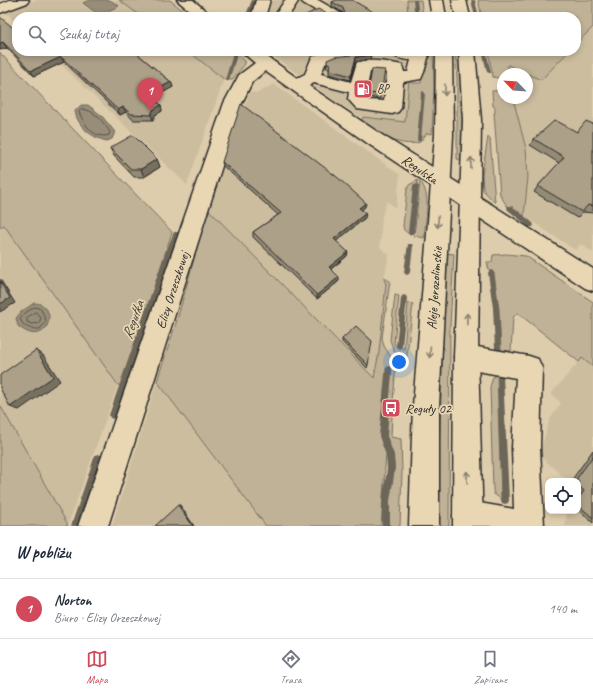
<!DOCTYPE html>
<html lang="pl">
<head>
<meta charset="utf-8">
<style>
  :root { --surface:#fff; --page:#f6f6f7; --text:#1f2937; --muted:#747a83; --line:#e0e1e3; --accent:#d1495b }
  body { margin:0; font-family:Caveat,sans-serif; background:var(--page); color:var(--text) }
  .controls { position:absolute; right:12px; bottom:12px; display:grid; overflow:hidden; border-radius:8px; box-shadow:0 2px 6px #0003 }
  .controls button { width:36px; height:36px; display:grid; place-items:center; padding:0; border:0; border-bottom:1px solid var(--line); background:var(--surface); color:var(--text); font:20px sans-serif }
  .compass { position:absolute; left:497px; top:68px; width:36px; height:36px; border-radius:50%; background:var(--surface); box-shadow:0 2px 6px #0003; rotate:295deg }
  .you { position:absolute; left:399px; top:362px; width:14px; height:14px; margin:-10px; border:3px solid #fff; border-radius:50%; background:#1a73e8; box-shadow:0 0 0 6px #1a73e833 }
  .badge { display:grid; place-items:center; width:26px; height:26px; border-radius:50%; background:var(--accent); color:#fff; font-size:13px; font-weight:700 }
  .pin { position:absolute; translate:-50% -33px; filter:drop-shadow(0 1px 2px #0008) }
  .pin::after { content:''; position:absolute; top:21px; width:14px; height:12px; background:inherit; clip-path:polygon(0 0,100% 0,50% 100%) }
  .list { margin:0; padding:0; list-style:none }
  h2 { display:flex; justify-content:space-between; align-items:center; height:52px; margin:0; padding:0 16px; font-size:17px }
  h2 small { font-size:13px; font-weight:400; color:var(--muted) }
  .list li { display:grid; grid-template-columns:26px 1fr auto; gap:12px; align-items:center; box-sizing:border-box; height:60px; padding:0 16px; border-top:1px solid var(--line) }
  .list b { display:block; font-size:15px; white-space:nowrap }
  .list p { margin:0; font-size:13px; white-space:nowrap; color:var(--muted) }
  .list em { font-size:13px; font-style:normal; color:var(--muted) }
  .icon { flex:none; width:22px; height:22px; fill:none; stroke:currentColor; stroke-width:2; stroke-linecap:round; stroke-linejoin:round }
  .map { position:relative; flex:none; width:593px; height:526px; overflow:hidden }
  .search { position:absolute; background:var(--surface); box-shadow:0 2px 6px #0003; left:12px; right:12px; top:12px; height:44px; display:flex; align-items:center; gap:10px; box-sizing:border-box; padding:0 14px; border-radius:16px; color:var(--muted); font-size:15px }
  .sheet { height:112px; background:var(--surface) }
  nav { display:flex; justify-content:space-around; align-items:center; box-sizing:border-box; height:56px; border-top:1px solid var(--line); background:var(--surface); font-size:11px; color:var(--muted) }
  nav a { display:grid; justify-items:center; gap:2px }
  nav .on { color:var(--accent) }
  .map>svg:first-child { display:block }
  .built { fill:#ccbd9f }
  .green { fill:#c0b296; stroke:#766e60 }
  .water { fill:#978d78; stroke:#6c6659 }
  .lines { fill:none; stroke-linecap:round; stroke-linejoin:round }
  .shore { stroke:#56524a; stroke-width:1 }
  .stream { fill:#6c6659; fill-rule:evenodd }
  .minor-casing { stroke:#2b2b2b; stroke-width:3 }
  .major-casing { stroke:#2b2b2b; stroke-width:3 }
  .minor { fill:#e9d7b4; fill-rule:evenodd }
  .major { fill:#e9d7b4; fill-rule:evenodd }
  .wall { fill:#948a75; stroke:#2b2b2b }
  .shaded-wall { fill:#78705f; stroke:#2b2b2b }
  .building { fill:#aca088; stroke:#2b2b2b }
  .oneway { stroke:#8a8170 }
  .labels { text-anchor:middle; stroke-width:3.5; stroke-linejoin:round; paint-order:stroke }
  .far-poi-label { font-size:12px; fill:#2b2b2b; stroke:#e9d7b4; text-anchor:start }
  .street-label { font-size:14px; fill:#2b2b2b; stroke:#e9d7b4 }
  .poi-label { font-size:14px; fill:#2b2b2b; stroke:#e9d7b4; text-anchor:start }
  .water-label { font-size:15px; font-style:italic; fill:#46443e; stroke:#e9d7b4 }
</style>
</head>
<body>
<div class="map">
<svg width="593" height="526" viewBox="0 0 593 526">
  <rect width="100%" height="100%" fill="#decdac"/>
  <filter id="ink" filterUnits="userSpaceOnUse"><feTurbulence type="fractalNoise" baseFrequency=".025" numOctaves="2"/><feDisplacementMap in="SourceGraphic" scale="8" xChannelSelector="R" yChannelSelector="G"/><feConvolveMatrix kernelMatrix="1 2 1 2 8 2 1 2 1" color-interpolation-filters="sRGB"/></filter>
  <g filter="url(#ink)">
    <!-- built -->
    <path class="built" d="M35,0H119L142,17H17V23L4,11Z
      M274,0H407L408,17H264L268,6Z
      M593,27V253L581,244L575,250L524,216L528,177L527,162L526,149L513,98H527V74H508L506,65L541,80L569,51H576V44Z
      M47,51H188L222,76L224,79L187,185Z
      M267,51H410L411,71L409,80L405,122L358,116L312,85L315,83L295,72Z
      M274,84L400,175L396,208L387,201L382,216L380,247L389,255L384,279L386,284L379,352L374,378L208,209L229,144L250,92L258,93Z
      M4,225L118,385L68,525L0,405V227Z
      M582,358L593,367V526H565L567,511H578V481H568L539,455L550,419L561,403L551,394Z
      M157,381L177,408L266,526H112Z"/>
    <!-- green -->
    <path class="green" d="M119,0H170L191,17H142Z
      M407,0H421L423,17H408Z
      M478,0H593V27L576,44V17H482Z
      M188,51H234L245,61V64L232,80H225Z
      M430,51H433L434,88L432,134L427,133L420,142C398,149 378,132 361,121L363,117L405,122L409,80H411L412,83H421L423,58Z
      M455,51H459C463,88 463,124 461,160L457,159V79Z
      M488,51H569L541,80L508,65V74H503V79L493,77Z
      M0,53L172,232L122,386L118,385L4,225L0,227Z
      M503,90V98H513L526,149L527,162L528,177L524,216L507,206L500,195L494,113H495V107L493,106L492,91Z
      M488,137L490,138L495,203L483,190L482,175Z
      M418,180L410,235L404,230L403,226L407,189L409,185Z
      M420,181C432,195 425,220 424,238L414,236Z
      M208,209L374,378L379,352L386,284L384,279V278L390,281L382,338L384,346L396,365L393,401L391,400L389,415L392,416L391,437L401,439L402,471L400,526H388V502L394,466L393,454L385,437L392,370L386,368L380,437L386,453L381,526H266L157,381L177,320Z
      M446,253L454,254L450,326L449,526H438L439,456Z
      M506,254L526,256L593,302V367L582,358L579,362L518,313L515,315L513,318L511,351L501,350L499,309L494,273L489,270L487,262H492L493,255Z
      M395,295L399,296L394,344L404,349L408,303L413,304L406,363L403,362L394,351L390,340Z
      M497,375L501,499L494,494L493,490L490,387L493,377Z
      M0,405L68,525L67,526H0Z"/>
    <!-- water -->
    <path class="water" d="M89,0H110L119,6L99,15L83,3Z
      M81,105H88L101,115L115,132L112,139L107,141C92,138 77,126 75,111Z
      M34,303C61,303 49,352 18,326L16,318L21,312Z"/>
    <g class="lines">
      <!-- shore -->
      <path class="shore" d="M82,109C95,110 103,122 110,132L109,135C94,140 84,124 79,112Z
        M35,307L41,309L46,321L40,329C31,329 24,328 20,319L24,314Z
        M36,312L41,318L39,323L32,324L27,322V318Z"/>
      <!-- stream -->
      <path class="stream" d="M252,0H256L249,17H245Z
        M413,0H417L419,17H415Z
        M471,0H475L479,17H475Z
        M482,51H486L491,72V73H489L487,72Z
        M233,54H237V55L229,80V81H225V80Z
        M423,91L425,93L421,140L419,142L417,140L421,93Z
        M416,184L419,186L414,232L413,234H409L408,232L413,186Z
        M508,206H512L533,223L534,225L533,227H529L508,210L507,208Z
        M174,232H178L179,234L172,251L117,415L116,418L113,419L110,418L109,415L166,251Z
        M408,244H412L413,246L410,272L409,274L407,275L405,274L404,272Z
        M491,270L493,271L494,273L499,308L501,349L500,351L498,352L496,351L495,349L493,308L488,273L489,271Z
        M404,295L406,296L407,298L402,346L401,348L399,349L397,348L396,346L401,298L402,296Z
        M389,366L391,367L392,369L387,436L394,455L395,469L390,501V526H382V501L387,469L386,455L379,436L386,369L387,367Z
        M500,372L502,373L503,375L509,500L508,503L505,504L502,503L501,500L497,375L498,373Z
        M98,454L101,455L102,458L79,526H71L94,458L95,455Z"/>
      <defs>
        <path id="minor" d="M10,0H29L27,3L0,13V4Z
          M177,0H193L213,17H197Z
          M256,0H270L265,17H251Z
          M285,0H299L288,17H274Z
          M301,0H318L342,14L344,17H327L303,3Z
          M241,51H259L297,78L305,74L312,57L327,51L350,52L352,55L350,58L333,60L325,64L321,74L351,82L357,62C370,59 389,62 402,65L404,72H408L411,60C403,60 394,58 389,51H430L424,72L421,79L403,82L401,108L398,112L392,114L357,109L348,99L349,92L314,83L309,86L382,135L593,269V291L585,288L370,145L265,71L252,82L242,103L108,526H78L224,103L239,75L255,63ZM370,72L387,73L384,101L368,100L366,98L368,90L367,87Z
          M466,345L529,356L538,359L542,368L540,448L544,526H457L453,516L458,506L468,501L514,509L512,448L516,378L466,369L457,365L454,357L457,349Z"/>
        <path id="major" d="M429,0H443L446,17H432Z
          M452,0H466L470,17H456Z
          M436,51H452L453,135L439,406V526H409L413,406L435,135Z
          M459,51H475L481,120L478,357L483,526H453L454,357L463,120Z"/>
      </defs>
      <!-- minor casing -->
      <use href="#minor" class="minor-casing"/>
      <!-- major casing -->
      <use href="#major" class="major-casing"/>
      <!-- minor -->
      <use href="#minor" class="minor"/>
      <!-- major -->
      <use href="#major" class="major"/>
    </g>
    <!-- wall -->
    <path class="wall" d="M332,2L375,13L374,17H302L327,14H343V13L332,6Z
      M0,17L17,51H134L171,82L173,87L152,98L161,105L162,111L155,115L153,120H133L126,112L120,115L64,62L34,76L7,48L0,50Z
      M350,51H372L370,59L356,62L350,80L329,74V68H326L327,63L351,55L352,54Z
      M372,69L381,94L380,99L368,97Z
      M593,124V213L583,212L577,218L534,192L538,186L559,163L530,145L534,139L577,132Z
      M110,148L157,159L160,167L144,177H134L114,156Z
      M222,162L365,207L361,210L365,218L336,241L347,256L331,269L339,281L317,299L253,237V232L278,215L223,166Z
      M342,339L368,365L367,368L342,342Z
      M593,450V523L578,509V493L579,492L578,490V481H571Z"/>
    <!-- shaded-wall -->
    <path class="shaded-wall" d="M375,13L374,17H368Z
      M3,42L7,48L0,50V43Z
      M371,55L370,59L356,62L350,80L351,76L356,57Z
      M61,57L64,62L34,76L31,71Z
      M171,82L173,87L150,100L148,94Z
      M161,105L162,111L155,115L153,120L151,115L153,110Z
      M123,107L126,112L120,115L118,110Z
      M157,159L160,167L144,177L141,169Z
      M366,203L365,207L358,213L359,208Z
      M366,213L365,218L333,244L334,239Z
      M348,252L347,256L328,271L329,267Z
      M339,277V281L317,299V295Z
      M0,279L15,303L0,312Z
      M36,350L43,355L60,381L19,410L10,407Z
      M178,505H180L194,526H193Z"/>
    <!-- building -->
    <path class="building" d="M336,0H352L375,13L368,17H302L318,9L327,14H345L343,8L332,2Z
      M0,17L17,31V51H134L171,82L148,94L161,105L153,110L151,115L131,114L123,107L118,110L61,57L31,71L3,42L0,43Z
      M354,51H372L371,55L356,57L351,76L329,70L330,64L327,63V60L334,57L351,55Z
      M372,69L385,70L381,94L368,93Z
      M241,104L337,177L366,203L359,208L366,213L334,239L348,252L329,267L339,277L317,295L253,232L281,213L222,162Z
      M555,120L577,132L586,121L593,124V206L588,205L582,212L538,186L564,157L534,139Z
      M133,135L157,159L141,169H131L110,148Z
      M0,282L10,298L0,304Z
      M356,326L372,341L368,365L342,339Z
      M36,350L53,377L10,407L0,388V375Z
      M593,456V518L578,505V499L584,491L578,485V481H575Z
      M178,505L193,526H155Z"/>
    <!-- one-way arrows -->
    <defs><path id="oneway-shaft" d="M-6 0H5M1.5-3L5.5 0L1.5 3" fill="none" stroke-width="1.6" stroke-linecap="round" stroke-linejoin="round"/></defs>
    <g class="oneway">
      <use href="#oneway-shaft" transform="translate(445 90) rotate(91)"/>
      <use href="#oneway-shaft" transform="translate(471 163) rotate(-89)"/>
      <use href="#oneway-shaft" transform="translate(438 222) rotate(94)"/>
      <use href="#oneway-shaft" transform="translate(467 319) rotate(-89)"/>
      <use href="#oneway-shaft" transform="translate(430 352) rotate(94)"/>
      <use href="#oneway-shaft" transform="translate(467 477) rotate(-91)"/>
    </g>
  </g>
  <!-- icons -->
  <defs>
    <symbol id="fuel-square" viewBox="-11 -11 22 22"><rect x="-9" y="-9" width="18" height="18" rx="4" fill="#d1495b" stroke="#e9d7b4"/><path d="M-5.5-6h7V0h2V4h1.3V-2.5L3-4.5l.8-.8L6-3V5H2.5V1h-1V6h-7ZM-4.2-4.7v3.2H.2V-4.7Z" fill="#fff"/></symbol>
    <symbol id="bus-square" viewBox="-11 -11 22 22"><rect x="-9" y="-9" width="18" height="18" rx="4" fill="#d1495b" stroke="#e9d7b4"/><path d="M-5-6H5V4H4V6H2V4H-2V6H-4V4H-5ZM-3.5-4V0h7V-4ZM-3.5 1.2v1.5H-2V1.2ZM2 1.2v1.5H3.5V1.2Z" fill="#fff"/></symbol>
  </defs>
  <g fill-rule="evenodd">
    <use href="#fuel-square" x="352" y="78" width="22" height="22"/>
    <use href="#bus-square" x="380" y="397" width="22" height="22"/>
  </g>
  <g class="labels">
    <!-- far-poi labels -->
    <g class="far-poi-label">
      <text x="377" y="93">BP</text>
    </g>
    <!-- street labels -->
    <g class="street-label">
      <text transform="translate(420 169) rotate(34)" y="5">Regulska</text>
      <text transform="translate(434 288) rotate(-86)" y="5">Aleje Jerozolimskie</text>
      <text transform="translate(172 290) rotate(-72)" y="5">Elizy Orzeszkowej</text>
    </g>
    <!-- poi labels -->
    <g class="poi-label">
      <text x="405" y="413">Reguły 02</text>
    </g>
    <!-- water labels -->
    <g class="water-label">
      <text transform="translate(133 320) rotate(-71)" y="5">Regułka</text>
    </g>
  </g>
</svg>
<div class="controls">
<button><svg class="icon" aria-label="locate" viewBox="0 0 24 24"><circle cx="12" cy="12" r="6"/><path d="M12 2v4M12 18v4M2 12h4M18 12h4"/></svg></button>
</div>
<svg class="compass" viewBox="-18 -18 36 36"><path d="M0-13l5 13h-10z" fill="#e53935"/><path d="M0 13l5-13h-10z" fill="#747a83"/></svg>
<div class="you"></div>
<div class="pin badge" style="left:150px;top:111px">1</div>
<div class="search"><svg class="icon" aria-label="search" viewBox="0 0 24 24"><circle cx="10" cy="10" r="6"/><path d="M15 15l6 6"/></svg>Szukaj tutaj</div>
</div>
<section class="sheet">
<h2>W pobliżu<small></small></h2>
<ul class="list">
<li><span class="badge">1</span><div><b>Norton</b><p>Biuro · Elizy Orzeszkowej</p></div><em>140 m</em></li>
</ul>
</section>
<nav>
<a class="on"><svg class="icon" aria-label="map" viewBox="0 0 24 24"><path d="M3 6l6-2 6 2 6-2v14l-6 2-6-2-6 2zM9 4v14M15 6v14"/></svg>Mapa</a>
<a><svg class="icon" aria-label="directions" viewBox="0 0 24 24"><path d="M12 3l9 9-9 9-9-9zM9 14v-3h6M13 9l2 2-2 2"/></svg>Trasa</a>
<a><svg class="icon" aria-label="saved" viewBox="0 0 24 24"><path d="M7 4h10v16l-5-4-5 4z"/></svg>Zapisane</a>
</nav>
</body>
</html>
